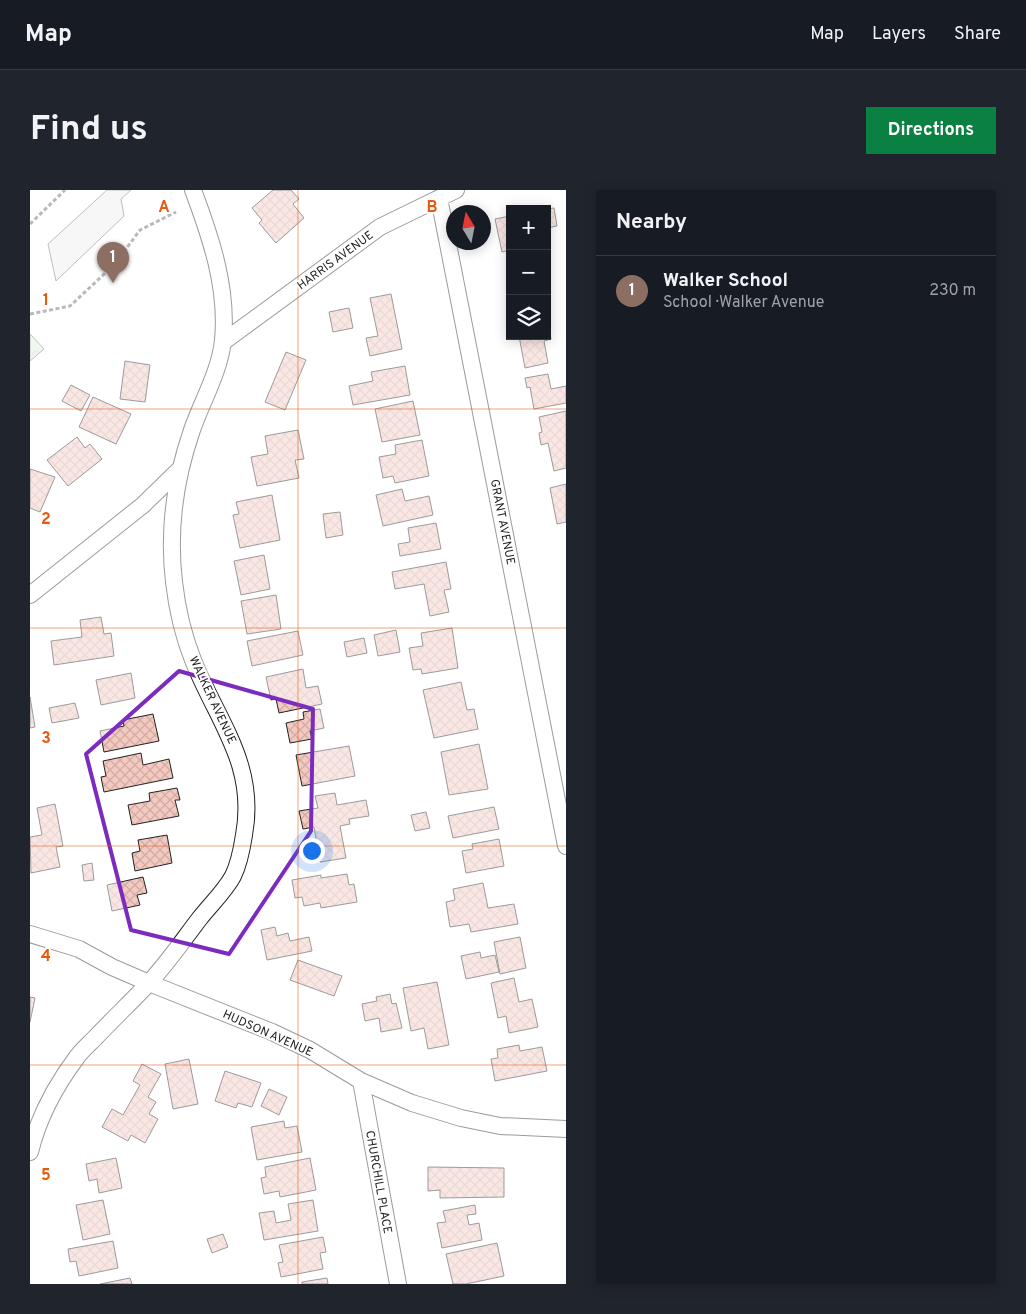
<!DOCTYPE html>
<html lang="en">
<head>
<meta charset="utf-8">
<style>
  :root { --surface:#171b24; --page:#20242c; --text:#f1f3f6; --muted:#9ea1a6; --line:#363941; --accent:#0b8043 }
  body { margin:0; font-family:Overpass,sans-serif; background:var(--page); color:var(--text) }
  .controls { position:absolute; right:15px; top:15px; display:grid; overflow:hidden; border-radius:0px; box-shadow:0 2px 12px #0003 }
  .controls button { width:45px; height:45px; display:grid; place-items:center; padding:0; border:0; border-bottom:1px solid var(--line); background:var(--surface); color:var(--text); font:25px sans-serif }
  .compass { position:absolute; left:416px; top:15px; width:45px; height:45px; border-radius:50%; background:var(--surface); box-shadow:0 2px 12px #0003; rotate:350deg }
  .you { position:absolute; left:281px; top:660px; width:18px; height:18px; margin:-12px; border:4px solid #fff; border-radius:50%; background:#1a73e8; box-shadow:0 0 0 8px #1a73e833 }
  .badge { display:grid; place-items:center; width:32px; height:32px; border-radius:50%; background:var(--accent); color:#fff; font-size:16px; font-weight:700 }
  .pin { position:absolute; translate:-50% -41px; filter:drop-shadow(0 1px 2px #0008) }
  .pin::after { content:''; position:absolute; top:26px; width:18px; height:15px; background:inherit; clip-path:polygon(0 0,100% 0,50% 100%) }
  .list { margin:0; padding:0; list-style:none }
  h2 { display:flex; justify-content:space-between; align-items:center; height:65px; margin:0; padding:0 20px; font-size:21px }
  h2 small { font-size:16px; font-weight:400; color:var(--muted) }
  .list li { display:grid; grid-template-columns:32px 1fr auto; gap:15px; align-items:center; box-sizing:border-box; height:70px; padding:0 20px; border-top:1px solid var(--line) }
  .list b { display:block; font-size:19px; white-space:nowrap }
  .list p { margin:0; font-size:16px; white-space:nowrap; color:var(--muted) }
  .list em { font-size:16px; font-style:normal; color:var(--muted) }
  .icon { flex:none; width:28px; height:28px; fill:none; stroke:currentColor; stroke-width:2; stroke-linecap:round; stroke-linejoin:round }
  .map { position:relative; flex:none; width:536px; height:1094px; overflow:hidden; border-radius:0px }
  header { display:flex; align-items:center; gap:30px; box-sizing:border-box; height:70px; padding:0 25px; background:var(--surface); border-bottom:1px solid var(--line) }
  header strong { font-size:24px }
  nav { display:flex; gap:28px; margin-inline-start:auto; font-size:18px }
  .intro { display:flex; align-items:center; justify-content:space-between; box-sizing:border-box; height:120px; padding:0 30px }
  h1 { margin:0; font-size:35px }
  .button { padding:12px 22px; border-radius:0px; background:var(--accent); color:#fff; font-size:18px; font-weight:700 }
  main { display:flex; gap:30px; padding:0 30px }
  aside { flex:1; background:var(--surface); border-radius:0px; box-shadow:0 2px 12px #0003 }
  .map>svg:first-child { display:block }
  .forest { fill:url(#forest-crowns); stroke:#6f6f6f }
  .parking { fill:#ededed; stroke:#6f6f6f }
  .building { fill:url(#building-cross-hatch); stroke:#222 }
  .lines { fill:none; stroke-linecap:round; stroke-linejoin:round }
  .street-casing { stroke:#222; stroke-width:18 }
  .path { stroke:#646464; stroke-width:3; stroke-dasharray:4 2.5; stroke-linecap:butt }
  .street { stroke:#fff; stroke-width:16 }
  .marked { fill:none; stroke:#7b2cbf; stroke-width:4; stroke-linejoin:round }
  .grid { fill:none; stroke:#e8590c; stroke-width:1; stroke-opacity:0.55 }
  .labels { text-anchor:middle; stroke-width:4; stroke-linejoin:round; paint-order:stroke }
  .street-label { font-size:12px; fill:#222; stroke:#fff }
  .grid-label { font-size:16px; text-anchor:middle; font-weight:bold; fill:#e8590c; stroke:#fff; stroke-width:4; stroke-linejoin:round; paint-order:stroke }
</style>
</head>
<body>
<header>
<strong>Map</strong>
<nav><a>Map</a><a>Layers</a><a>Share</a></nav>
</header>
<div class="intro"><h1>Find us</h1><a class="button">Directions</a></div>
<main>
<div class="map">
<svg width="536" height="1094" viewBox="0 0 536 1094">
  <defs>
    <pattern id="forest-crowns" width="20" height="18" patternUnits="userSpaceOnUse" patternTransform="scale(1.25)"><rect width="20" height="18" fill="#e0efe3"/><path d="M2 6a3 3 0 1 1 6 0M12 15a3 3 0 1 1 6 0" fill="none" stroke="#c0cdc2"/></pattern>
    <pattern id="building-cross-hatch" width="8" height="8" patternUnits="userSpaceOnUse" patternTransform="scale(1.25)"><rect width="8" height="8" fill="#f3c9c0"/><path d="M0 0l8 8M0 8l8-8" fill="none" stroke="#d0aca5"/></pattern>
  </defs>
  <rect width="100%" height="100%" fill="#fff"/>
  <!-- forest -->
  <path class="forest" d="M0,144L14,159L0,171Z"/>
  <!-- parking -->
  <path class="parking" d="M77,0H101L91,9L94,26L26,91L18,54Z"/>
  <!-- building -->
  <path class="building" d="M243,0H261L269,9L263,14L274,28L246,53L229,33L232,30L222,18Z
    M524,18L527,36L517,38V19Z
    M480,26V60L472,62L465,29Z
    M361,104L372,159L340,166L336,148L348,146L340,108Z
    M319,118L323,138L303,142L299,122Z
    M517,138H519L521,149L514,151L518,173L495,178L489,146H517Z
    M256,162L276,170L255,220L235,212Z
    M95,171L120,175L115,212L90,209Z
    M375,176L380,205L323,215L319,196L343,191L341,182Z
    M518,184L521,199L536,196V213L504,219L500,197L497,198L495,188Z
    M41,195L60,205L51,221L32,211Z
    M63,207L101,224L86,254L49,237Z
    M383,211L390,245L352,252L345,219Z
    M536,221V278L524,281L518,253L511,255L509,243L512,242L509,227Z
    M268,240L274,269L265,270L269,288L227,296L221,267L238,264L235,246Z
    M47,247L55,258L60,254L72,269L38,296L17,270Z
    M392,250L399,286L365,293L363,286L353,288L349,267L366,264L365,255Z
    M0,279L25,287L10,322L0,318Z
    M536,294V332L527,334L520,298Z
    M372,299L375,311L399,306L403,325L353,336L346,305Z
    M242,305L250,350L210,358L203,325L209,324L206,312Z
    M310,322L313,345L296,348L293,324Z
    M406,333L411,359L370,366L368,354L380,352L378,338Z
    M234,365L240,399L211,405L204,371Z
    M416,372L421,399L414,400L419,422L400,426L394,394L365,399L362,382Z
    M246,405L251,439L217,444L211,411Z
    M71,427L74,444L81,443L84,466L24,475L21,451L52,447L50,430Z
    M422,438L428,478L392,484L391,479L383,480L379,458L393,456L391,443Z
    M366,440L370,462L348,466L344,445Z
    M268,441L273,465L222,476L217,451Z
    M334,448L337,463L317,467L314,452Z
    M273,479L276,498L288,496L292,514L249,523L246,509L241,510L236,487Z
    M101,483L105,508L71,515L66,490Z
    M431,492L437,520L444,519L448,539L404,548L393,500Z
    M0,507L5,537L0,538Z
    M45,513L49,528L22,533L19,518Z
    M290,519L294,538L280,541L282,549L260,553L256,533L274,529L273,522Z
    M123,524L129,551L74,562L70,541L94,536L93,530Z
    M449,554L458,599L419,605L411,562Z
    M319,556L325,586L272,596L266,565Z
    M111,563L113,575L139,569L143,588L74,602L71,587L76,586L73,571Z
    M147,598L150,610H145L149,626L102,635L98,615L120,611L119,603Z
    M305,603L307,615L336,610L339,626L319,629L320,634L310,636L316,668L290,672L284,637L273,639L269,621L288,618L285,606Z
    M25,614L33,656L26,657L30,677L1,683L0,647L12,645L7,618Z
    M464,617L469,639L423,648L418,626Z
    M396,622L400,638L385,641L381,625Z
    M137,645L142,673L105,681L102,663L110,661L108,650Z
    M469,649L474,676L436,683L432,661L443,659L442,654Z
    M62,673L64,690L54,691L52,675Z
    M317,684L319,695L324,694L327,712L291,718L290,713L274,716L272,707L265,708L262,690L291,685V688Z
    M113,687L117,703L107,705L110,715L82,721L77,695Z
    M453,693L458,718L484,714L488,734L441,742L439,734L420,737L416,712L425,710L423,699Z
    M245,737L247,746L258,743L260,751L279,747L282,761L237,770L231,740Z
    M490,747L496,778L470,784L464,752Z
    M450,762L451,768L465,765L469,782L436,789L431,766Z
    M268,770L312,786L304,806L260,790Z
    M484,788L489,812L502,809L508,837L479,843L476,826L468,828L461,793Z
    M407,792L419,855L398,859L394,838L381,841L373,798Z
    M360,804L362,814L366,813L372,838L351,842L349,828L335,831L332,814L347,811L346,807Z
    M0,807L5,808L0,832Z
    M489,855L490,861L512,857L517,881L465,891L461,869L468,868L467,859Z
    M159,869L168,914L143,919L135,874Z
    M112,874L131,884L118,907L126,912L119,924L128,929L115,953L101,945L98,951L72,937L82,919L93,925L110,895L103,891Z
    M195,881L231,893L222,917L208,913L206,918L185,911Z
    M239,899L257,907L249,925L231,916Z
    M254,931L255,938L267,936L272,962L227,970L221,937Z
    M86,968L92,998L69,1003L67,989L59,991L56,974Z
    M280,968L286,1000L250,1007L249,1001L234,1004L231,988L236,987L235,977Z
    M398,977L474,978V1007L410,1008V1000L398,1001Z
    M73,1010L80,1044L53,1050L46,1015Z
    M283,1010L288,1041L234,1050L229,1023L244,1021L246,1033L261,1030L258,1014Z
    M445,1015L446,1024L437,1025L439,1035L449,1033L452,1050L412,1058L407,1033L416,1032L413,1021Z
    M193,1044L198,1057L182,1063L177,1049Z
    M293,1047L296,1062L290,1063L293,1079L251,1087L248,1073L253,1072L249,1055Z
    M83,1051L88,1078L49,1086L46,1071L40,1072L38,1059Z
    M467,1053L474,1086L436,1094H423L416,1064Z
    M100,1088L102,1094H70Z
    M297,1088L298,1094H272V1092Z"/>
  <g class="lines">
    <defs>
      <path id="street" d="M409,8L536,656
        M193,152L350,37L426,0
        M0,405L113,315L151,278
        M0,744L49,759L82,777L119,793L242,842L280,860L331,891L382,913L431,928L470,936L536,939
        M331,891L368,1094
        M0,962C8,929 26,895 47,867C52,860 59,854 65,848C82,830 100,813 117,795C137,774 153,750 170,728C181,714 195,701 203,686C209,674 212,658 214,645C227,574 187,531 163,470C153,445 147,418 144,392C138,341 145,289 162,240C172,211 190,181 193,150C198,98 181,48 163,0"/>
    </defs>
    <!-- street casing -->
    <use href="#street" class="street-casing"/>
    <!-- path -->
    <path class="path" d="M0,34L35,0
      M0,124L40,116L85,74L110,40L146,22"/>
    <!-- street -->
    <use href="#street" class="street"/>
  </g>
  <!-- marked area -->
  <path d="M0 0H536V1094H0ZM149,481L283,519L281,641L199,764L101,740L56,564Z" fill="#fff" fill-opacity=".55" fill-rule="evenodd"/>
  <path class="marked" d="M149,481L283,519L281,641L199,764L101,740L56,564Z"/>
  <!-- grid -->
  <path class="grid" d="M268,0V1094M0,219H536M0,438H536M0,656H536M0,875H536"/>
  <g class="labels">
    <!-- street labels -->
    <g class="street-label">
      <text transform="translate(305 70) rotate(-36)" y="4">HARRIS AVENUE</text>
      <text transform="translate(473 332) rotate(79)" y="4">GRANT AVENUE</text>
      <text transform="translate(183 510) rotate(65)" y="4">WALKER AVENUE</text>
      <text transform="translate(238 843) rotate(24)" y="4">HUDSON AVENUE</text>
      <text transform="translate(349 992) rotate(80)" y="4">CHURCHILL PLACE</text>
    </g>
  </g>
  <g class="grid-label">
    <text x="134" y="22">A</text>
    <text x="402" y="22">B</text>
    <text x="16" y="115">1</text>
    <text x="16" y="334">2</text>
    <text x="16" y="553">3</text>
    <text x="16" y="771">4</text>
    <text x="16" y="990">5</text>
  </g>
</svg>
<div class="controls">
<button>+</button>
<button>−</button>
<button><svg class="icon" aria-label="layers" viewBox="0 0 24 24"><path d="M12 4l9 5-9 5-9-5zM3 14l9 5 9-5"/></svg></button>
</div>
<svg class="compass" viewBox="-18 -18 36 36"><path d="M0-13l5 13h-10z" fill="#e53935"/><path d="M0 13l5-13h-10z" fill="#9ea1a6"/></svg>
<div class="you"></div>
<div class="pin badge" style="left:83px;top:93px;background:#8d6e63">1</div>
</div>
<aside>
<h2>Nearby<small></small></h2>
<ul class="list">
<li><span class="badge" style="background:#8d6e63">1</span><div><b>Walker School</b><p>School · Walker Avenue</p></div><em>230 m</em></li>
</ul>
</aside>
</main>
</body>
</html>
